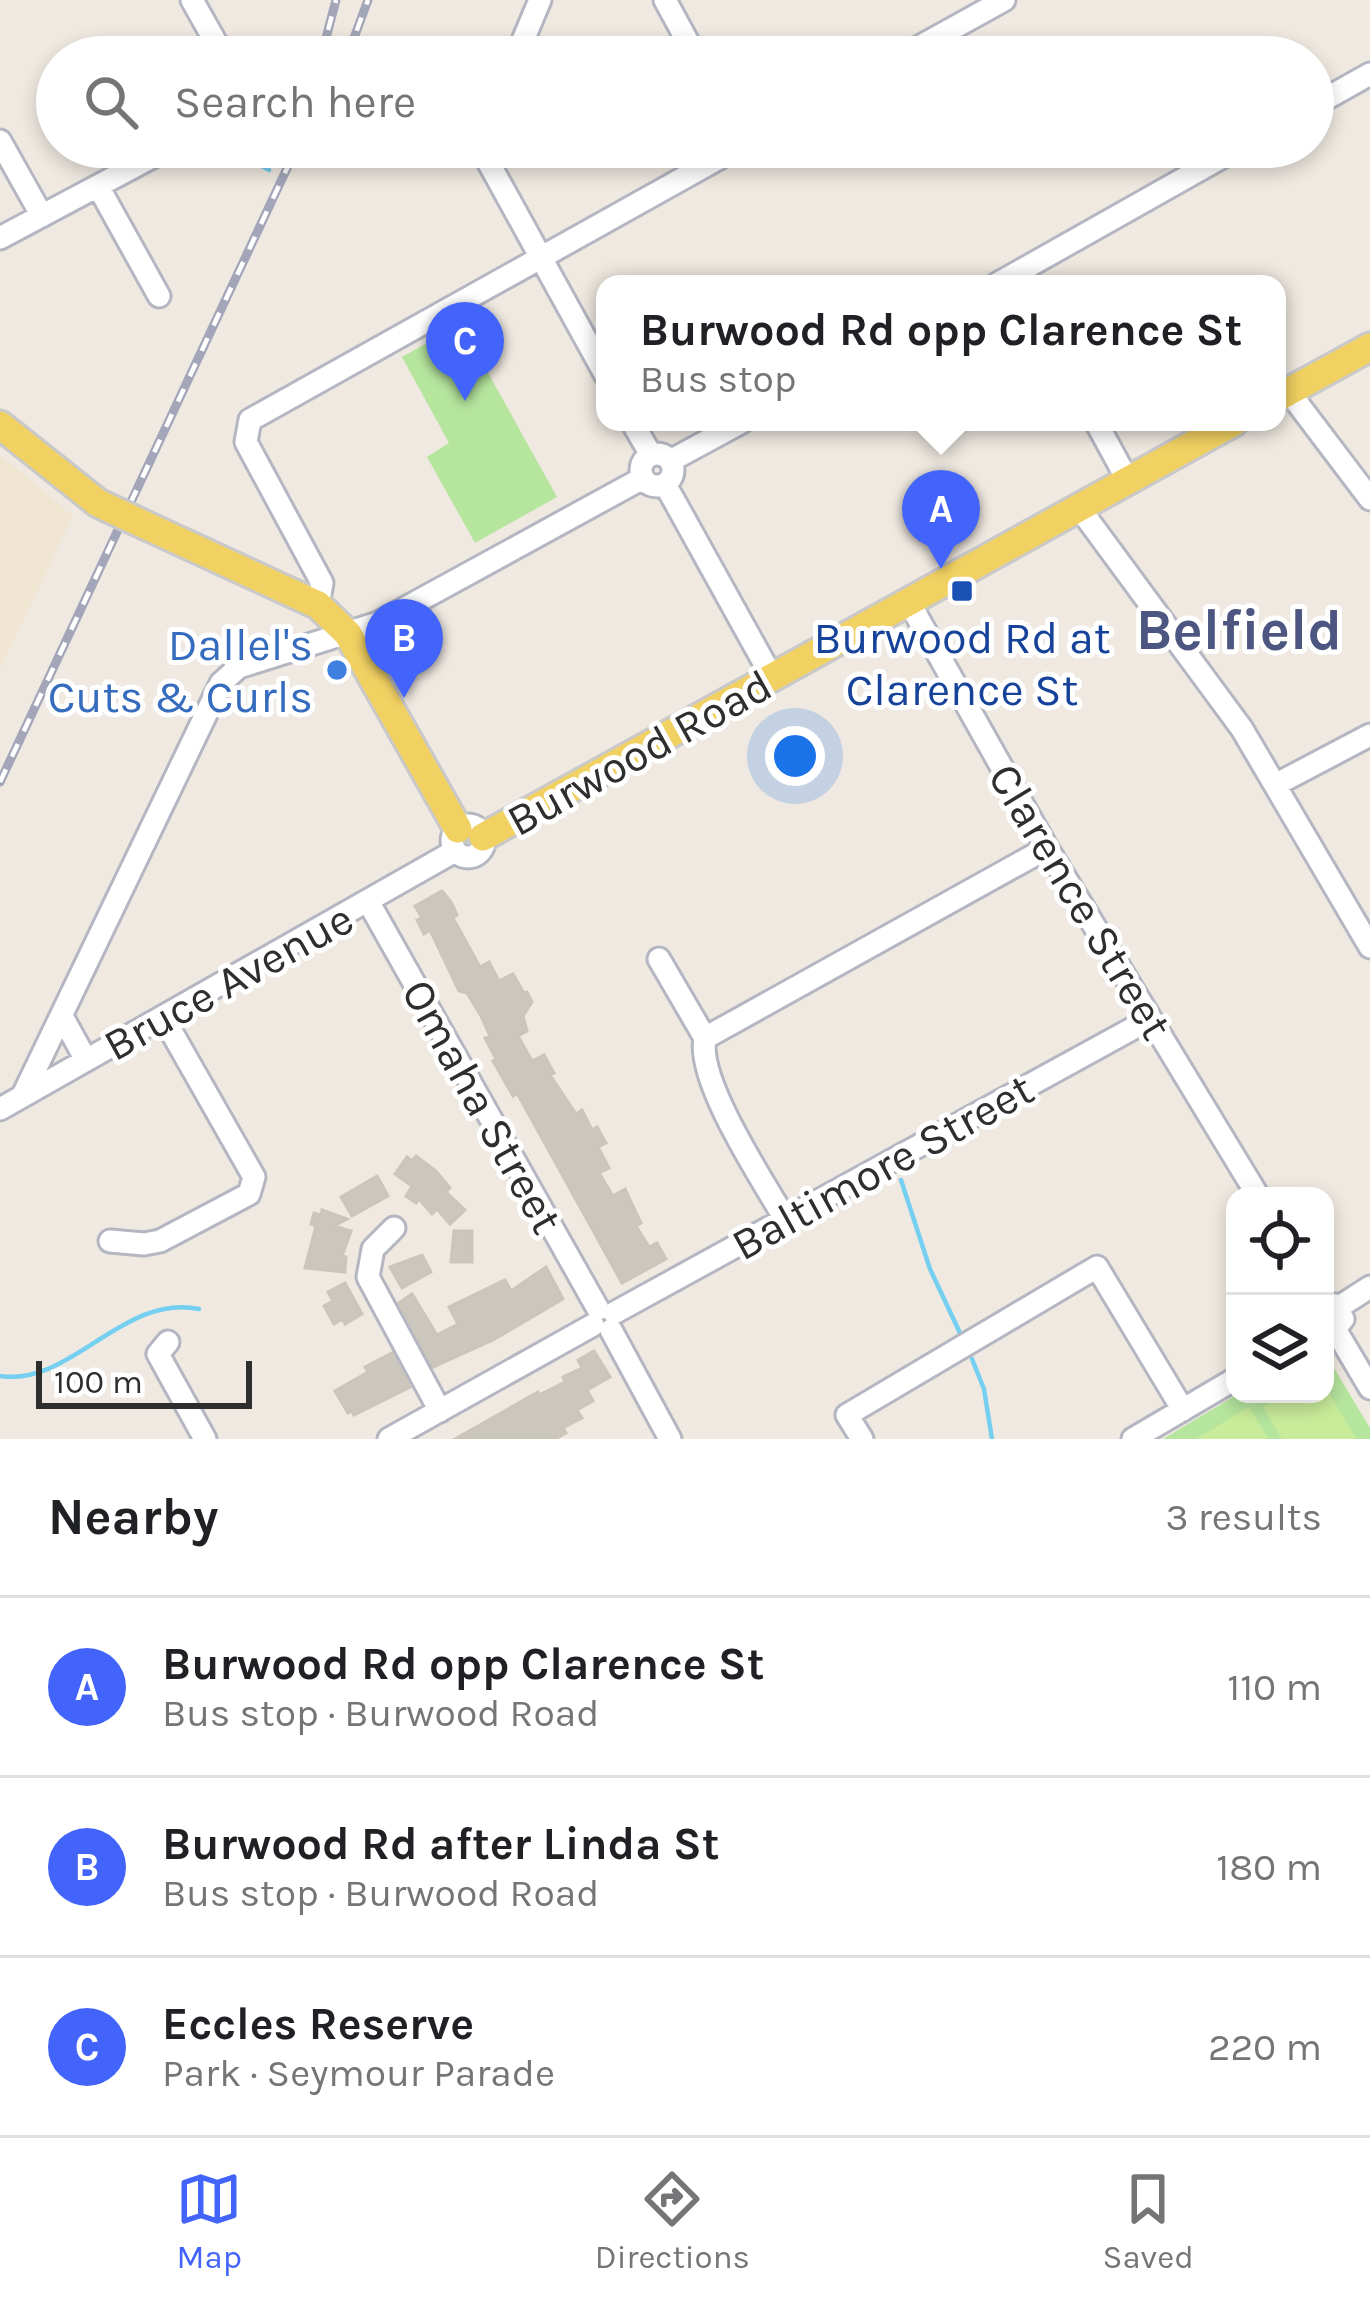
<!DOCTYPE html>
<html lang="en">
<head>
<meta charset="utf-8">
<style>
  :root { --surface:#fff; --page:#f2f2f2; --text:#202124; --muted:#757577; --line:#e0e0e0; --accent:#4264fb }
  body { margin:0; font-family:Karla,sans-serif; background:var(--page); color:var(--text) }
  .controls { position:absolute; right:36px; bottom:36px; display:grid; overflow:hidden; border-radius:24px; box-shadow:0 6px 18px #0003 }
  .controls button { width:108px; height:108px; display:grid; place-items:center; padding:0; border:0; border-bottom:3px solid var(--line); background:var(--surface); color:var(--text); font:60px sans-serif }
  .scale { position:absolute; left:36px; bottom:30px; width:216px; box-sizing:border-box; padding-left:12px; border:6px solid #2e2e2e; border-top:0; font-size:33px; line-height:42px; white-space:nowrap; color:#2e2e2e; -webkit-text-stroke:9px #fff; paint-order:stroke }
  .you { position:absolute; left:795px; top:756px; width:42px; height:42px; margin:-30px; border:9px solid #fff; border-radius:50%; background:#1a73e8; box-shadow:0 0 0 18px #1a73e833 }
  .badge { display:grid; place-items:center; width:78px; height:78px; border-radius:50%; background:var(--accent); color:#fff; font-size:39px; font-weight:700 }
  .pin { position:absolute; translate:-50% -99px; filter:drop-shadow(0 3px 6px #0008) }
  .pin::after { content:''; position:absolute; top:63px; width:42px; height:36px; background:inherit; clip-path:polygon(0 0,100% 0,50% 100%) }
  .popup { position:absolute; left:596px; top:275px; width:690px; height:156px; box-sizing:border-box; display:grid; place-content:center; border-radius:24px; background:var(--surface); filter:drop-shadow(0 3px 9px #0005); font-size:39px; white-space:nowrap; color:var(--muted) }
  .popup b { font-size:45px; color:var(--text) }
  .popup::after { content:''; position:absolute; left:50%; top:100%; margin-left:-24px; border:24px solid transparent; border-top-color:var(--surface) }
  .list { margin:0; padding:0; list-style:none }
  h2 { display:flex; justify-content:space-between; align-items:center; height:156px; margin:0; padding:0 48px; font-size:51px }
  h2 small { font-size:39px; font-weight:400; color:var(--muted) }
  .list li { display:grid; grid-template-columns:78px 1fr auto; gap:36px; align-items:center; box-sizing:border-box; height:180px; padding:0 48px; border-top:3px solid var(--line) }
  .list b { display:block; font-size:45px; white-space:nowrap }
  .list p { margin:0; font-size:39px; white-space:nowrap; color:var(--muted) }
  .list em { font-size:39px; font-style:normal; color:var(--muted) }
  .icon { flex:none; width:66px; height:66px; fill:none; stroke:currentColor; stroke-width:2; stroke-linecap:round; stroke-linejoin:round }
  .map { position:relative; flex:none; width:1370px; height:1439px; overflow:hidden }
  .search { position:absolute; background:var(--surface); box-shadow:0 6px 18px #0003; left:36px; right:36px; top:36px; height:132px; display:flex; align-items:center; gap:30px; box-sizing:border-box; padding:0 42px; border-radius:66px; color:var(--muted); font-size:45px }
  .sheet { height:696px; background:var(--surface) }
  nav { display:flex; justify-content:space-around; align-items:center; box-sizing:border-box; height:168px; border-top:3px solid var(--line); background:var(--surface); font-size:33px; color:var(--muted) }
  nav a { display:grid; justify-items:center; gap:6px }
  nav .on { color:var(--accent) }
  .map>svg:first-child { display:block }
  .education { fill:#f0e6d1 }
  .green { fill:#b6e59e }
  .pitch { fill:#c9ec9a }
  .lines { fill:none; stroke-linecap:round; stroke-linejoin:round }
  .stream { stroke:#75cff0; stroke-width:4.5 }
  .building { fill:#cbc7bf; stroke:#cbc5ba; stroke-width:3 }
  .minor-casing { stroke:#b4b7c1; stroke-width:27 }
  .major-casing { stroke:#c9c9c9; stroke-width:33 }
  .minor { stroke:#fff; stroke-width:21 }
  .major { stroke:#f2d163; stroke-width:27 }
  .rail-casing { stroke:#a3a6b8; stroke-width:9 }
  .rail { stroke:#fff; stroke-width:4.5; stroke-dasharray:14; stroke-linecap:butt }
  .major-bridge-casing { stroke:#c9c9c9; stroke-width:33; stroke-linecap:butt }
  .major-bridge { stroke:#f2d163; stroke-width:27 }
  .transit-dot { fill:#1a4fb4; stroke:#fff; stroke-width:4.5 }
  .shop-dot { fill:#3f7fe0; stroke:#fff; stroke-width:4.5 }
  .labels { text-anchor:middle; stroke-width:10; stroke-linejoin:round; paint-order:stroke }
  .transit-label { font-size:45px; fill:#164399; stroke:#fff }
  .shop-label { font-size:45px; fill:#366cbe; stroke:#fff; text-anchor:end }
  .street-label { font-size:45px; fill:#2e2e2e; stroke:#fff }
  .district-label { font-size:57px; font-weight:bold; fill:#4d5680; stroke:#fff }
</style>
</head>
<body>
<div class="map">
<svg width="1370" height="1439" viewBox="0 0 1370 1439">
  <rect width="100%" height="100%" fill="#efe9e1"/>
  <!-- education -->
  <path class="education" d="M0,455L73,516L0,669Z"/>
  <!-- green -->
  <path class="green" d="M461,324L557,497L475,543L427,457L449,443L402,357Z
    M1325,1353L1370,1428V1439H1163L1238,1394H1325Z"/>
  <!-- pitch -->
  <path class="pitch" d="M1325,1386L1356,1439H1282L1263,1407L1287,1394H1325Z
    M1249,1407L1268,1439H1196Z"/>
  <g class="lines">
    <!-- stream -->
    <path class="stream" d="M246,149L257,163L269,170
      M901,1180L930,1269L960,1333
      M972,1359L984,1389L992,1439
      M0,1376C71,1387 123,1293 199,1309"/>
  </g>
  <!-- building -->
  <path class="building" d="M442,891L451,902L457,915L453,918L480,967L489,962L499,981L513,974L524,993L527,992L532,1002L523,1016L527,1031L518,1036L532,1061L544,1055L554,1073L550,1075L576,1114L582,1110L592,1130L597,1127L606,1143L598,1147L609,1168L599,1173L613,1196L625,1189L641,1223L636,1226L649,1247L657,1243L666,1259L622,1283L517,1093L513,1096L493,1061L496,1059L485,1038L490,1036L481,1016L467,993L459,991L430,930L424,934L417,920L422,918L415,906Z
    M416,1156L436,1171L450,1188L446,1192L465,1210L450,1224L437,1209L432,1214L419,1199L416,1203L406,1196L412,1186L395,1174L407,1157L412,1161Z
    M377,1176L388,1196L352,1216L341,1197Z
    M322,1210L347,1219L334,1226L351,1231L342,1256L346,1257L345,1272L305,1268L316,1226L311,1224L314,1213L321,1215Z
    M454,1231H472V1262H451Z
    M422,1255L431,1272L402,1288L390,1267Z
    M546,1267L563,1299L493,1340L433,1367L399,1303L412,1294L437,1335L458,1324L449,1307L505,1280L511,1291Z
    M345,1283L362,1314L345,1324L343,1319L334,1324L324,1306L333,1301L328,1292Z
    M594,1351L610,1377L587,1390L593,1401L577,1410L582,1418L563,1428L566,1433L555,1439H455L538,1392L539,1395L565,1382L563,1377L582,1368L578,1360Z
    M392,1353L410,1387L354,1415L352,1411L348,1413L335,1391L368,1372L365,1367Z"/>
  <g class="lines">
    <defs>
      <path id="minor" d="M192,0L224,57
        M665,0L696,57
        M516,57L540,0
        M901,57L1004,0
        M1313,106L1370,74
        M0,141L42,216
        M480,147L605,374
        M99,188L159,296
        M0,238L171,147
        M997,284L1240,147
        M1289,392L1370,499
        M632,422L651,455
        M1096,422L1128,481
        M641 470a16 16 0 1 1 32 0a16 16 0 1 1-32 0Z
        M670,461L742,422
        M665,484L773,679
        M1080,509L1242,729L1370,947
        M910,604L1047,848L1258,1196
        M318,605L322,583L246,442L250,420L739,147
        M1275,785L1370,735
        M452 841a16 16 0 1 1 32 0a16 16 0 1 1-32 0Z
        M369,903L598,1309
        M659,959L705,1038
        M63,1018L86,1060
        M23,1095L221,683L239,667L378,623L643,478
        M0,1109L455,851
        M785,1219C762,1179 696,1080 705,1038L1047,848
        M394,1228L373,1249L368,1277L440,1411
        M110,1241L144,1244L160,1241L249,1194L254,1177L163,1017
        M1325,1304L1335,1305L1343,1319L1335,1329
        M1339,1307L1370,1287
        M614,1313L1150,1019
        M1335,1329L1370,1388
        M611,1330L670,1439
        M168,1342L158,1354L205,1439
        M389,1439L593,1325
        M862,1439L847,1415L1097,1267L1183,1410
        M1133,1439L1235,1379"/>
      <path id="major" d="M1277,398L1370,347
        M0,425L98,503
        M147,526L318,605L348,634L458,829
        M483,837L1234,422"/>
    </defs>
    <!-- minor casing -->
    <use href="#minor" class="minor-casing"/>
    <!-- major casing -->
    <use href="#major" class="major-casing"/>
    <!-- minor -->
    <use href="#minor" class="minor"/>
    <!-- major -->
    <use href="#major" class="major"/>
    <defs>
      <path id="rail" d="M321,57L336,0
        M347,57L368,0
        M0,782L297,147"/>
    </defs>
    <!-- rail casing -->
    <use href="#rail" class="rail-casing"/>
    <!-- rail -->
    <use href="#rail" class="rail"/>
    <defs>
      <path id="major-bridge" d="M98,503L147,526"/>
    </defs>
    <!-- major-bridge casing -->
    <use href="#major-bridge" class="major-bridge-casing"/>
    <!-- major-bridge -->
    <use href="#major-bridge" class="major-bridge"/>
  </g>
  <!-- markers -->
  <rect class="transit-dot" x="950" y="579" width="24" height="24" rx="6"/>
  <circle class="shop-dot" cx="337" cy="670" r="12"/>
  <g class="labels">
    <!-- transit labels -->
    <g class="transit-label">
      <text x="962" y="653">Burwood Rd at<tspan x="962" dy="52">Clarence St</tspan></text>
    </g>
    <!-- shop labels -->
    <g class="shop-label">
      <text x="313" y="660">Dallel's<tspan x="313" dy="52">Cuts &amp; Curls</tspan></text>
    </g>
    <!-- street labels -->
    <g class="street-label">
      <text transform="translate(639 752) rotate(-29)" y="16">Burwood Road</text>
      <text transform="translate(1081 901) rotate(59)" y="16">Clarence Street</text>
      <text transform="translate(228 981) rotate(-29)" y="16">Bruce Avenue</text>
      <text transform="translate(483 1106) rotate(61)" y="16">Omaha Street</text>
      <text transform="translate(882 1166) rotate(-29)" y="16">Baltimore Street</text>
    </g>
    <!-- district labels -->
    <g class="district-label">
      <text x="1239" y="649">Belfield</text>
    </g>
  </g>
</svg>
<div class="controls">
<button><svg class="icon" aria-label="locate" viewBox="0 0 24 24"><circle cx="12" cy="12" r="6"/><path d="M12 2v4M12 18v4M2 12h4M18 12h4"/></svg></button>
<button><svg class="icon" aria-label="layers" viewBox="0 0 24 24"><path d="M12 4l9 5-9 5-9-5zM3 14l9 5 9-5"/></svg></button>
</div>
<div class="scale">100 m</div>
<div class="you"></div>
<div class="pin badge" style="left:941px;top:569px">A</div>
<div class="popup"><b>Burwood Rd opp Clarence St</b>Bus stop</div>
<div class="pin badge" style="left:404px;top:698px">B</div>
<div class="pin badge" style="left:465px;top:401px">C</div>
<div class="search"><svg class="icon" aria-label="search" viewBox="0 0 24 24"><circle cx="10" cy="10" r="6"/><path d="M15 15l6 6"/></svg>Search here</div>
</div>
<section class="sheet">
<h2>Nearby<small>3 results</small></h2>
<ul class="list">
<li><span class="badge">A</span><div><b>Burwood Rd opp Clarence St</b><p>Bus stop · Burwood Road</p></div><em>110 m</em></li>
<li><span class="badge">B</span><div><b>Burwood Rd after Linda St</b><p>Bus stop · Burwood Road</p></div><em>180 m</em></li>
<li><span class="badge">C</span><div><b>Eccles Reserve</b><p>Park · Seymour Parade</p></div><em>220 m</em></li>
</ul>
</section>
<nav>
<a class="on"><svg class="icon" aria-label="map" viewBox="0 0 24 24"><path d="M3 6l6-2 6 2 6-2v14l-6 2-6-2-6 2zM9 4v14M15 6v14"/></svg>Map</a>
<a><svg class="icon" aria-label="directions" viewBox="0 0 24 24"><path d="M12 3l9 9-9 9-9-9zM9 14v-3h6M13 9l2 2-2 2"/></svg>Directions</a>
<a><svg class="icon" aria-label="saved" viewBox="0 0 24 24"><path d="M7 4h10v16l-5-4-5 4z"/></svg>Saved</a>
</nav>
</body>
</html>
